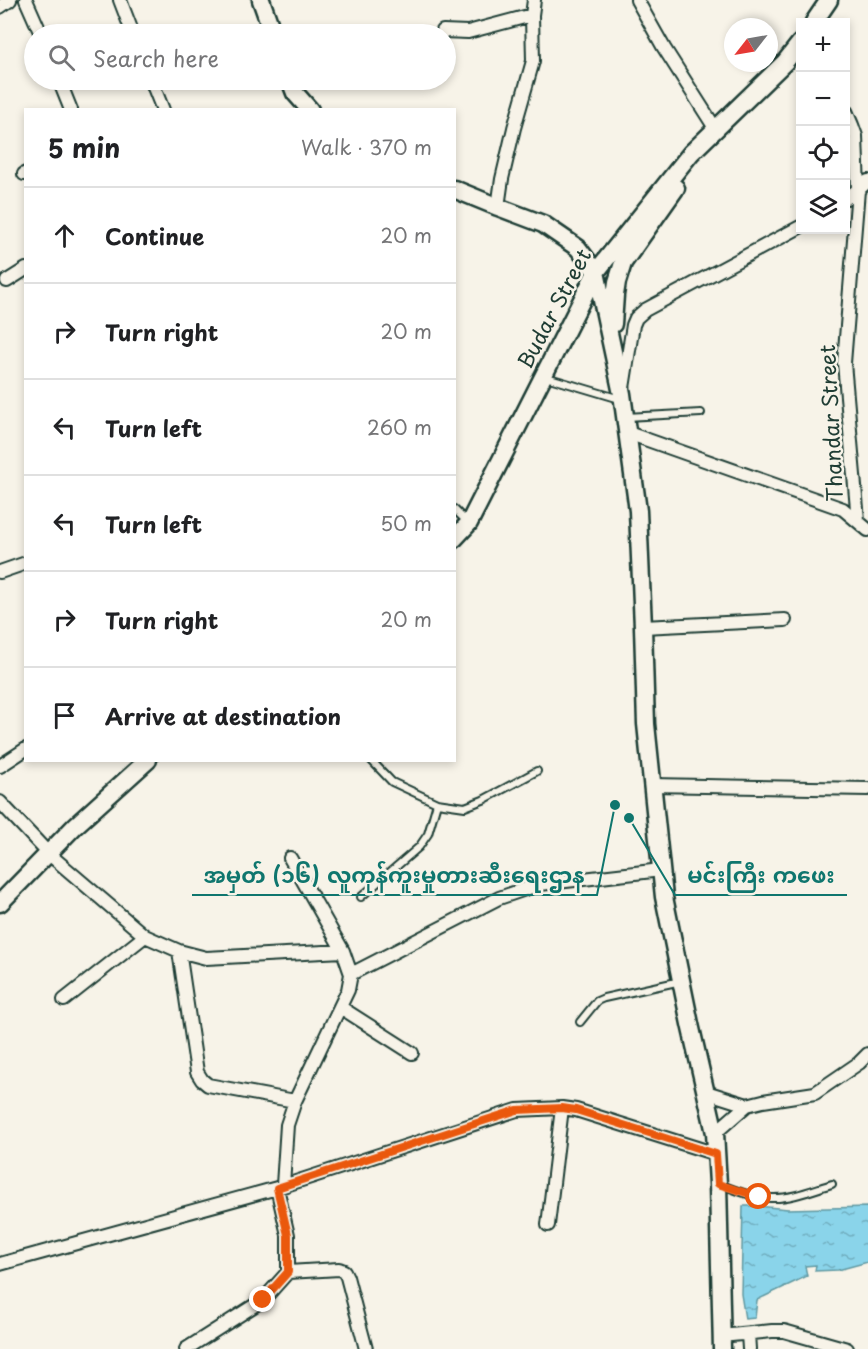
<!DOCTYPE html>
<html lang="en">
<head>
<meta charset="utf-8">
<style>
  :root { --surface:#fff; --page:#f6f6f6; --text:#202124; --muted:#757577; --line:#e0e0e0 }
  body { margin:0; font-family:"Playpen Sans","Noto Sans Myanmar",sans-serif; background:var(--page); color:var(--text) }
  .controls { position:absolute; right:18px; top:18px; display:grid; overflow:hidden; border-radius:0px; box-shadow:0 3px 9px #0003 }
  .controls button { width:54px; height:54px; display:grid; place-items:center; padding:0; border:0; border-bottom:2px solid var(--line); background:var(--surface); color:var(--text); font:30px sans-serif }
  .compass { position:absolute; left:724px; top:18px; width:54px; height:54px; border-radius:50%; background:var(--surface); box-shadow:0 3px 9px #0003; rotate:239deg }
  .stop { position:absolute; width:18px; height:18px; margin:-14px; border:4px solid #ea580c; border-radius:50%; background:#fff }
  .stop.end { background:#ea580c; border-color:#fff; box-shadow:0 2px 6px #0008 }
  .list { margin:0; padding:0; list-style:none }
  h2 { display:flex; justify-content:space-between; align-items:center; height:78px; margin:0; padding:0 24px; font-size:26px }
  h2 small { font-size:20px; font-weight:400; color:var(--muted) }
  .list li { display:grid; grid-template-columns:39px 1fr auto; gap:18px; align-items:center; box-sizing:border-box; height:96px; padding:0 24px; border-top:2px solid var(--line) }
  .list b { display:block; font-size:22px; white-space:nowrap }
  .list em { font-size:20px; font-style:normal; color:var(--muted) }
  .icon { flex:none; width:33px; height:33px; fill:none; stroke:currentColor; stroke-width:2; stroke-linecap:round; stroke-linejoin:round }
  .map { position:relative; flex:none; width:868px; height:1349px; overflow:hidden }
  .search { position:absolute; background:var(--surface); box-shadow:0 3px 9px #0003; left:24px; top:24px; width:432px; height:66px; display:flex; align-items:center; gap:15px; box-sizing:border-box; padding:0 21px; border-radius:33px; color:var(--muted); font-size:22px }
  .panel { position:absolute; background:var(--surface); box-shadow:0 3px 9px #0003; left:24px; top:108px; width:432px; height:654px; border-radius:0px }
  .map>svg:first-child { display:block }
  .water { fill:url(#water-ripples); stroke:#5f98a1; stroke-width:1.5 }
  .lines { fill:none; stroke-linecap:round; stroke-linejoin:round }
  .lane-casing { stroke:#1f3d34; stroke-width:10 }
  .street-casing { stroke:#1f3d34; stroke-width:16 }
  .secondary-casing { stroke:#1f3d34; stroke-width:21 }
  .lane { stroke:#f7f3e8; stroke-width:6 }
  .street { stroke:#f7f3e8; stroke-width:12 }
  .secondary { stroke:#f7f3e8; stroke-width:16 }
  .route { stroke:#ea580c; stroke-width:8 }
  .labels { text-anchor:middle; stroke-width:5; stroke-linejoin:round; paint-order:stroke }
  .street-label { font-size:21px; fill:#1f3d34; stroke:#f7f3e8 }
  .leader { fill:none; stroke:#0f766e; stroke-width:2 }
  .callout-dot { fill:#0f766e; stroke:#f7f3e8; stroke-width:2 }
  .callout-label { font-size:22px; text-anchor:middle; font-weight:bold; fill:#0f766e; stroke:#f7f3e8; stroke-width:5; stroke-linejoin:round; paint-order:stroke }
</style>
</head>
<body>
<div class="map">
<svg width="868" height="1349" viewBox="0 0 868 1349">
  <defs>
    <pattern id="water-ripples" width="26" height="14" patternUnits="userSpaceOnUse" patternTransform="scale(1.5)"><rect width="26" height="14" fill="#8ad4ea"/><path d="M2 4q2-2 4 0t4 0M15 11q2-2 4 0t4 0" fill="none" stroke="#70adbe"/></pattern>
  </defs>
  <rect width="100%" height="100%" fill="#f7f3e8"/>
  <filter id="ink" filterUnits="userSpaceOnUse"><feTurbulence type="fractalNoise" baseFrequency=".0167" numOctaves="2"/><feDisplacementMap in="SourceGraphic" scale="12" xChannelSelector="R" yChannelSelector="G"/><feConvolveMatrix kernelMatrix="1 2 1 2 8 2 1 2 1" color-interpolation-filters="sRGB"/></filter>
  <g filter="url(#ink)">
    <!-- water -->
    <path class="water" d="M743,1206H757L788,1209L868,1207V1262L838,1270L815,1271L816,1265L805,1266L807,1276L757,1300L755,1318L745,1319L741,1294Z"/>
    <g class="lines">
      <defs>
        <path id="lane" d="M546,377L620,399
          M626,417L701,413
          M454,509L467,522
          M371,760L392,782L437,803L465,807L483,800L537,771
          M361,897L419,847L428,834L437,803
          M580,1022L597,1001L604,998L681,981
          M719,1184C736,1190 753,1198 771,1198C791,1199 812,1190 832,1184"/>
        <path id="street" d="M26,0L41,34
          M120,0L133,34
          M637,0L664,48L715,128
          M0,7L10,0
          M443,31L468,32L532,15
          M59,80L71,110
          M151,80L163,110
          M846,111L852,125L856,136L858,190L844,363L858,520
          M24,174L26,173
          M846,198L858,190L868,181
          M498,207L502,179L514,128L533,61L532,15L534,0
          M7,281L26,269
          M623,388L633,325L636,318L645,310L800,227
          M628,433L843,509L868,530
          M0,572L26,563
          M643,627L785,620
          M0,766L26,749
          M652,785L868,789
          M0,802L49,854L145,936L179,951L206,958L343,951
          M179,951L197,1072L202,1080L208,1085L295,1101
          M351,974L499,898L540,884L661,870
          M64,1000L145,936
          M340,1007L412,1053
          M706,1092L747,1105L715,1133
          M747,1105L763,1101L815,1093L859,1063L868,1054
          M283,1185L287,1125L295,1101L348,990L351,974L343,951L290,858
          M548,1225L562,1108
          M0,1264L277,1188L517,1110L562,1108L576,1110L716,1154
          M288,1272L339,1269L344,1271L347,1277L366,1349
          M748,1334L749,1349
          M721,1336L772,1331H784L847,1349
          M186,1349L263,1300L288,1272V1235L277,1188"/>
        <path id="secondary" d="M261,0L273,34
          M814,22L829,0
          M290,80L295,93L310,110
          M454,189L498,207L543,224L578,248L596,272L622,394L638,511L643,627L646,724L664,897L690,1024L715,1133L718,1184L722,1349
          M613,324L615,295L617,282L623,263L676,188
          M454,539L469,523L596,272L691,153L785,62L800,43
          M0,903L75,826L148,760"/>
      </defs>
      <!-- lane casing -->
      <use href="#lane" class="lane-casing"/>
      <!-- street casing -->
      <use href="#street" class="street-casing"/>
      <!-- secondary casing -->
      <use href="#secondary" class="secondary-casing"/>
      <!-- lane -->
      <use href="#lane" class="lane"/>
      <!-- street -->
      <use href="#street" class="street"/>
      <!-- secondary -->
      <use href="#secondary" class="secondary"/>
    </g>
  </g>
  <g class="lines" filter="url(#ink)">
    <!-- route -->
    <path class="route" d="M263,1300L288,1272V1235L277,1188L517,1110L562,1108L576,1110L716,1154L718,1184L759,1197"/>
  </g>
  <g class="labels">
    <!-- street labels -->
    <g class="street-label">
      <text transform="translate(555 309) rotate(-62)" y="7">Budar Street</text>
      <text transform="translate(832 423) rotate(-93)" y="7">Thandar Street</text>
    </g>
  </g>
  <!-- callouts -->
  <path class="leader" d="M615 805L597 895H192M629 818L675 895H847"/>
  <g class="callout-dot">
    <circle cx="615" cy="805" r="6"/>
    <circle cx="629" cy="818" r="6"/>
  </g>
  <g class="callout-label">
    <text x="394" y="883">အမှတ် (၁၆) လူကုန်ကူးမှုတားဆီးရေးဌာန</text>
    <text x="761" y="883">မင်းကြီး ကဖေး</text>
  </g>
</svg>
<div class="controls">
<button>+</button>
<button>−</button>
<button><svg class="icon" aria-label="locate" viewBox="0 0 24 24"><circle cx="12" cy="12" r="6"/><path d="M12 2v4M12 18v4M2 12h4M18 12h4"/></svg></button>
<button><svg class="icon" aria-label="layers" viewBox="0 0 24 24"><path d="M12 4l9 5-9 5-9-5zM3 14l9 5 9-5"/></svg></button>
</div>
<svg class="compass" viewBox="-18 -18 36 36"><path d="M0-13l5 13h-10z" fill="#e53935"/><path d="M0 13l5-13h-10z" fill="#757577"/></svg>
<div class="stop" style="left:759px;top:1197px"></div>
<div class="stop end" style="left:263px;top:1300px"></div>
<div class="search"><svg class="icon" aria-label="search" viewBox="0 0 24 24"><circle cx="10" cy="10" r="6"/><path d="M15 15l6 6"/></svg>Search here</div>
<section class="panel">
<h2>5 min<small>Walk · 370 m</small></h2>
<ul class="list">
<li><svg class="icon" aria-label="ahead" viewBox="0 0 24 24"><path d="M12 20V5M6 11l6-6 6 6"/></svg><div><b>Continue</b></div><em>20 m</em></li>
<li><svg class="icon" aria-label="right" viewBox="0 0 24 24"><path d="M7 20v-9h11M14 6l5 5-5 5"/></svg><div><b>Turn right</b></div><em>20 m</em></li>
<li><svg class="icon" aria-label="left" viewBox="0 0 24 24"><path d="M17 20v-9H6M10 6l-5 5 5 5"/></svg><div><b>Turn left</b></div><em>260 m</em></li>
<li><svg class="icon" aria-label="left" viewBox="0 0 24 24"><path d="M17 20v-9H6M10 6l-5 5 5 5"/></svg><div><b>Turn left</b></div><em>50 m</em></li>
<li><svg class="icon" aria-label="right" viewBox="0 0 24 24"><path d="M7 20v-9h11M14 6l5 5-5 5"/></svg><div><b>Turn right</b></div><em>20 m</em></li>
<li><svg class="icon" aria-label="arrive" viewBox="0 0 24 24"><path d="M6 21V4h12l-3 4 3 4H6"/></svg><div><b>Arrive at destination</b></div></li>
</ul>
</section>
</div>
</body>
</html>
